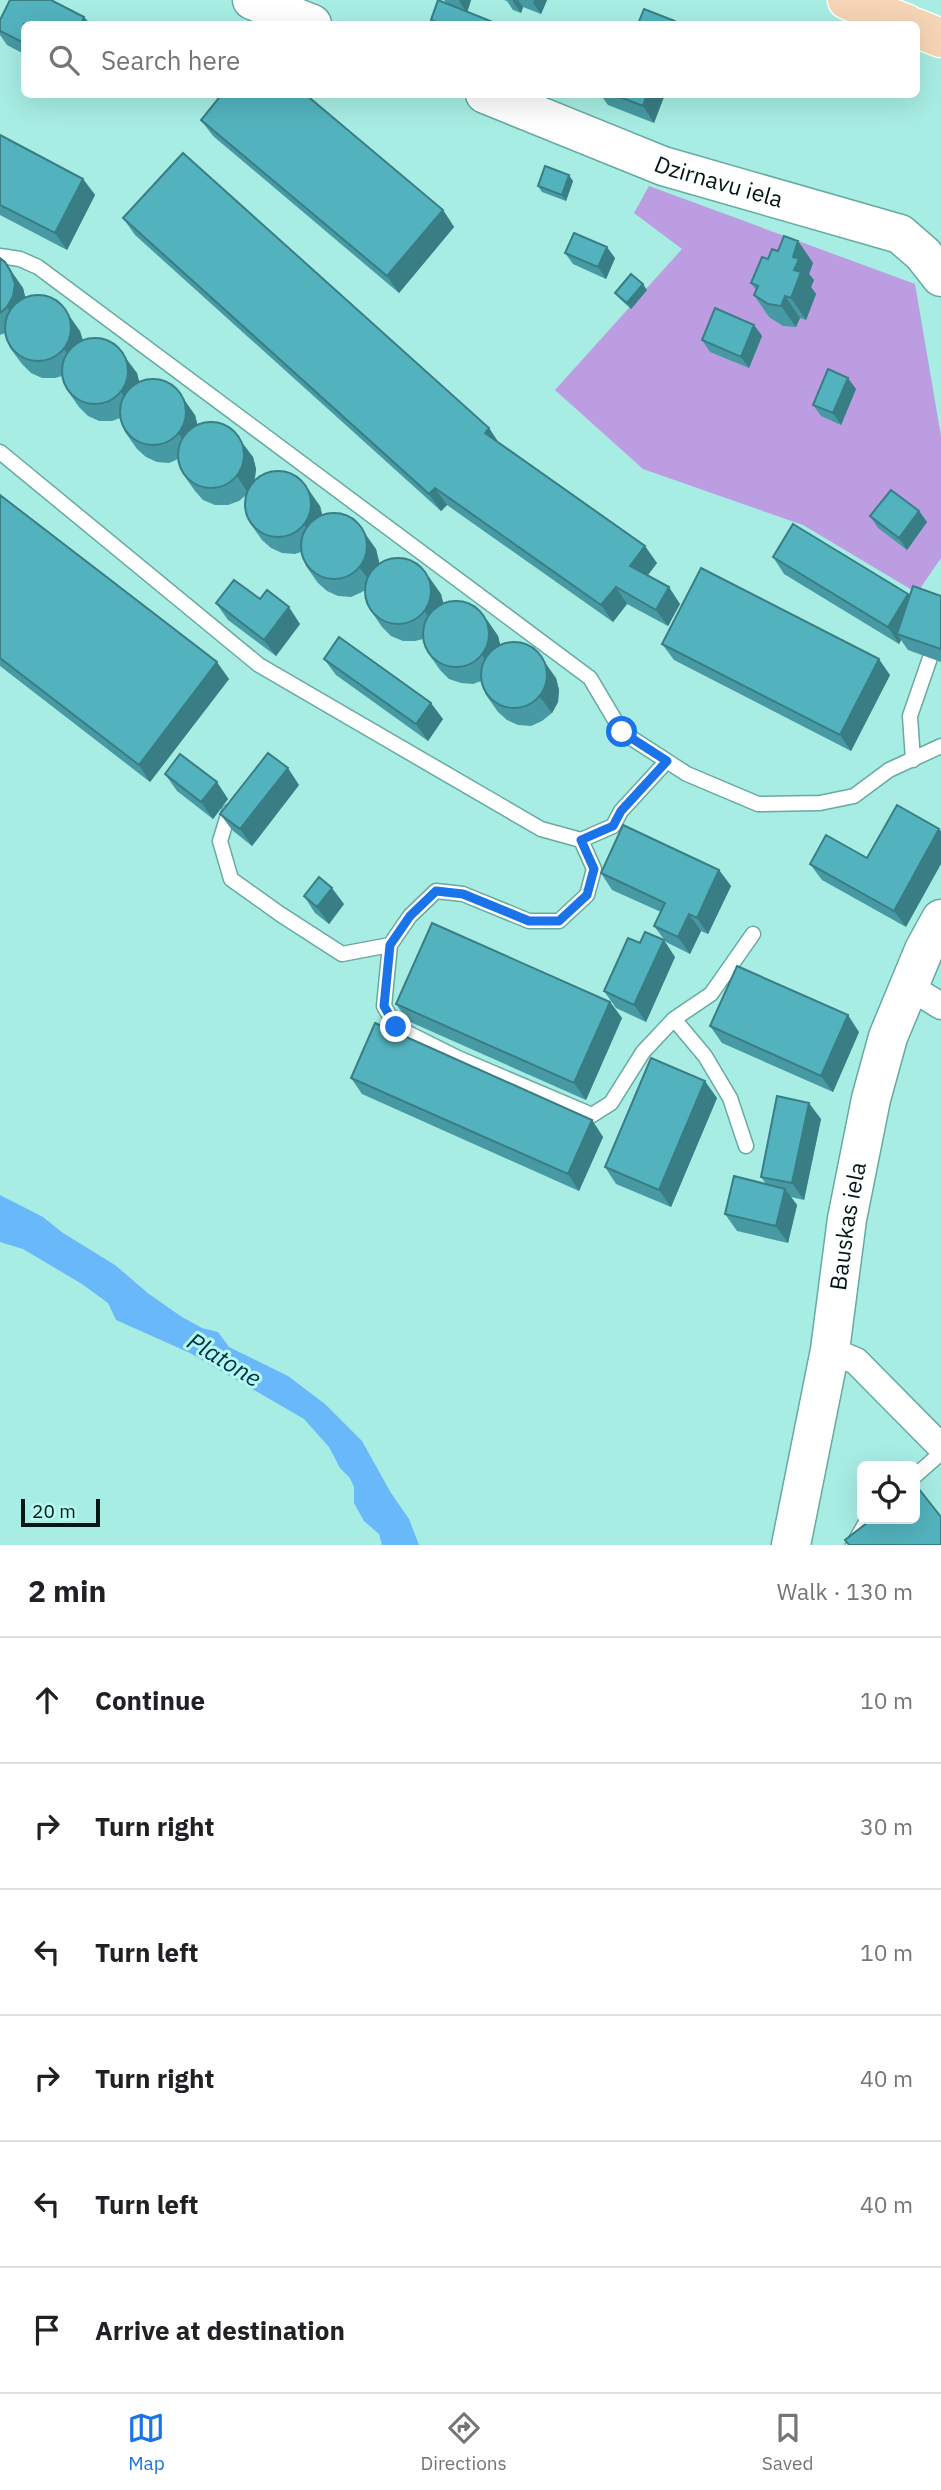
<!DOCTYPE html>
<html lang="en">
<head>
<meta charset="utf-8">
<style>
  :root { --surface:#fff; --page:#f6f6f6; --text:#202124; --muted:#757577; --line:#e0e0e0; --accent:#1a73e8 }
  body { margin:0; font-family:"IBM Plex Sans",sans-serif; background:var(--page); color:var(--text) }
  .controls { position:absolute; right:21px; bottom:21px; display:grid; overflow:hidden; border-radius:10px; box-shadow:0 7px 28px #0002 }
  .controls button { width:63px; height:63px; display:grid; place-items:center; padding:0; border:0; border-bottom:2px solid var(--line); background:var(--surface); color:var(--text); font:35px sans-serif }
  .scale { position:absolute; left:21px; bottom:18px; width:79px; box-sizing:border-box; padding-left:7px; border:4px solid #001815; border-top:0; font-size:19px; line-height:24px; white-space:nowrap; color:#001815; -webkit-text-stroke:5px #b4faf0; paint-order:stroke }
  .stop { position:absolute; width:21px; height:21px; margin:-16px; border:5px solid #1a73e8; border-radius:50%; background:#fff }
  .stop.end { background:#1a73e8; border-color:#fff; box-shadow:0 2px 7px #0008 }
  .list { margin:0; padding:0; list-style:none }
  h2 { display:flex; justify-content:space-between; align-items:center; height:91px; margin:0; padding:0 28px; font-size:30px }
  h2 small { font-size:23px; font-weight:400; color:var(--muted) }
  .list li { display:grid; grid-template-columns:46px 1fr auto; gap:21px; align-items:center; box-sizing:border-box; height:126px; padding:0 28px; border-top:2px solid var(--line) }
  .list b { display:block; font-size:26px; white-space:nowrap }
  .list em { font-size:23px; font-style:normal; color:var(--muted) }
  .icon { flex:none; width:38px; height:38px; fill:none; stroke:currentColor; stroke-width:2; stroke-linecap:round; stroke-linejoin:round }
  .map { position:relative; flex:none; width:941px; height:1545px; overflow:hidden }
  .search { position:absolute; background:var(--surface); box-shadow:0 7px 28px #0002; left:21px; right:21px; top:21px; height:77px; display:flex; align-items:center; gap:18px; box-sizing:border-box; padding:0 24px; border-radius:10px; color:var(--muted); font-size:26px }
  .sheet { height:847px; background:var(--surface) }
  nav { display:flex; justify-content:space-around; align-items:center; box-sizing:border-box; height:98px; border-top:2px solid var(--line); background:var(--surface); font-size:19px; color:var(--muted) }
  nav a { display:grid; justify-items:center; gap:4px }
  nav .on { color:var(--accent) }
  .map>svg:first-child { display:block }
  .green { fill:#bc9de1 }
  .water { fill:#69b8f9 }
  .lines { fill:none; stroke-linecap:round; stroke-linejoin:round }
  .lane-casing { stroke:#66aaa1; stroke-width:17 }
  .street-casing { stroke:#66aaa1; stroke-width:29 }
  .secondary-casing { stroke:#66aaa1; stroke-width:41 }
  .primary-casing { stroke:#fff; stroke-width:41 }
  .lane { stroke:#fff; stroke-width:14 }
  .street { stroke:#fff; stroke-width:26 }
  .secondary { stroke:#fff; stroke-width:38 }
  .primary { stroke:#f5d5b5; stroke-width:38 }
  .wall { fill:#479aa3 }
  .shaded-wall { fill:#397d85 }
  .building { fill:#52b3be; stroke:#397d85; stroke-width:2 }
  .route { stroke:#1a73e8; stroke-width:9 }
  .labels { text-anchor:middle; stroke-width:6; stroke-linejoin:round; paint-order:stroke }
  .street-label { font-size:23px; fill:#001815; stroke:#b4faf0 }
  .water-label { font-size:24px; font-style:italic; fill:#002e4d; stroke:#b4faf0 }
</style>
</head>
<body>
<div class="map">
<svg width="941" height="1545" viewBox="0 0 941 1545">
  <rect width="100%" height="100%" fill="#a7ede3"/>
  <!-- green -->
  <path class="green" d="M649,186L915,284L941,436V558L917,593L803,525L643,469L555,390L682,249L634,213Z"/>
  <!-- water -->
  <path class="water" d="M0,1195L43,1217L63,1233L115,1265L149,1294L182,1317L202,1328L218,1332L229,1347L288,1376L325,1404L362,1441L391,1493L409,1519L419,1545H382L379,1534L364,1521L354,1503V1487L350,1478L340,1468L329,1447L304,1419L190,1353L116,1320L108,1303L82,1284L23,1249L0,1242Z"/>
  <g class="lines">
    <defs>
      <path id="lane" d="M0,256L20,259L38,267L590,678L622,732L687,774L758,804L820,803L854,796L889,770L941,746
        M0,452L259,665L541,829L581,840L613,826L621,811L667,761
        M913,760L910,716L930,658
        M229,812L220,841L231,879L280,914L342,954L390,945
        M581,840L594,869L587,895L559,921H529L463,894L436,891L410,916L390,945L384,1006L396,1027L458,1058L592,1115L611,1103L643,1052L674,1019L711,994L753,934
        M674,1019L705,1056L730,1098L746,1146
        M915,1476L941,1453
        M853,1545L868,1519"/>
      <path id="street" d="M910,987L941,1006
        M830,1350L856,1361L941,1447"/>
      <g id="secondary">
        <path d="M252,0L312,24"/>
        <path id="s1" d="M485,94L663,166L900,234L923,254L941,277"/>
        <path id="s2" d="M791,1545L830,1350L847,1219L871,1099L888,1037L924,950L941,919"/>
      </g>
      <path id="primary" d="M847,0L907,24
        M916,28L941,38"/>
    </defs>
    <!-- lane casing -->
    <use href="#lane" class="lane-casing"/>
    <!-- street casing -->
    <use href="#street" class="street-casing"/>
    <!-- secondary casing -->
    <use href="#secondary" class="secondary-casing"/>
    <!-- primary casing -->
    <use href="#primary" class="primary-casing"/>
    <!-- lane -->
    <use href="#lane" class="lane"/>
    <!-- street -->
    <use href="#street" class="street"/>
    <!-- secondary -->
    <use href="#secondary" class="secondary"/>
    <!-- primary -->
    <use href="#primary" class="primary"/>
  </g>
  <!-- wall -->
  <path class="wall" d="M444,0H471L467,12L493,22L495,24H434L431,20L447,4Z
    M504,0H547L541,14L523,7L521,13L513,10L507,1Z
    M84,17L90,24H24V54L7,45L0,35V20Z
    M600,94H665L654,123L608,105Z
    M201,120L443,210L454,227L399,293L213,136Z
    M0,135L83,179L95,195L67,250L0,215Z
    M573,181L566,201L542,192L538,186Z
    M123,218L489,428L499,443L657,563L647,576L680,604L668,626L627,604L613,622L447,505L441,511L135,235Z
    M798,241L813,263L809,274L814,280L811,287L816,294L806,320L800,318L796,327L783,326L769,317L754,295L756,290L751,283L768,259L778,251Z
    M565,253L615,258L606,279L573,264Z
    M0,258L23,288L25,297L80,331L83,340L137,373L139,382L195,415L197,424L253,457L256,469L255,479L320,506L322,515L376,549L379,564L441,594L443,603L487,620L498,636L500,645L556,678L559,690L558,702L552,713L542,721L531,726L518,725L507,720L498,712L486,695L481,681L473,684L461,683L449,679L440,670L428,653L423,639L415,641H403L391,636L382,627L371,611L365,590L362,592L351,597L338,596L327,591L318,583L306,566L301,552L295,554L282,553L271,548L262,540L250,523L246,495L239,501L228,505H215L203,500L195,491L183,474L178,459L169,463L157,462L146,457L137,449L125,432L120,418L112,421H99L88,416L79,407L67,390L62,376L55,378H42L31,373L22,364L10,348L5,333L0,335Z
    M647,290L631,309L619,298L615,293Z
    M754,325L762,336L749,368L710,352L702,340Z
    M856,389L841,425L821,416L813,405Z
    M0,495L229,679L150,782L0,666Z
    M919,511L927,522L907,550L878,528L870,516Z
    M773,557L908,594L910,596H941V662L908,650L901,640L899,644L784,574Z
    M260,599L300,624L276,656L228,620L216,603Z
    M662,644L890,675L851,751L674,660Z
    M324,659L443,719L428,741L336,675Z
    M165,774L228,799L213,819L177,791Z
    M299,785L252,846L232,830L220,814Z
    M867,858L906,927L822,880L810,864Z
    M719,870L731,886L708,934L701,931L690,954L666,942L654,926L661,912L612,890L601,873Z
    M304,896L344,904L329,924L315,913Z
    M675,957L646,1022L616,1008L604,991Z
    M610,1002L622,1018L586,1100L408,1021L396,1004Z
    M710,1026L859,1032L833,1092L722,1043Z
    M351,1078L592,1120L603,1137L579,1191L362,1094Z
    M717,1098L671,1207L616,1184L605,1167Z
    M821,1119L804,1200L791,1197L797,1205L788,1243L737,1231L725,1214L766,1184L761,1177Z"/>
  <!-- shaded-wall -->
  <path class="shaded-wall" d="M460,0H471L467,13L459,1Z
    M513,0H518L523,7L521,13L513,2Z
    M534,0H547L541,14L533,3Z
    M84,17L90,24H81Z
    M647,94H665L654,123L643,106Z
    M569,175L573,181L566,201L562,195Z
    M83,179L95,195L67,250L55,233Z
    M443,210L454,227L399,293L387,276Z
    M798,241L813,263L809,274L814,280L811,287L816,294L806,320L791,298L793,257Z
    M607,247L615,258L606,279L598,267Z
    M5,262L23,288L26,300L19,324L7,307Z
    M643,284L647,290L631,309L627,303Z
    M785,296L800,318L796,327L781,306Z
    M68,314L80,331L83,343L76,366L64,349Z
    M754,325L762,336L749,368L741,357Z
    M125,357L137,373L140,385L133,409L121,392Z
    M848,378L856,389L841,425L833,413Z
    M176,388L195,415L198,427L191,450L179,434Z
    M489,428L500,445L485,433Z
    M241,441L253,457L256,469L254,482L248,493L237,476Z
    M435,488L447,505L441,511L429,494Z
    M308,489L320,506L323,518L316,541L304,525Z
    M919,511L927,522L907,550L899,538Z
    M364,532L376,549L379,561L378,573L372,584L360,568Z
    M645,546L657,563L642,583L630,566Z
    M429,577L441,594L444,606L436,629L425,612Z
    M616,587L627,604L613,622L601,605Z
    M669,587L680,604L668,626L656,610Z
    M908,594L920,610L897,634L901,640L899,644L888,627Z
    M289,607L300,624L276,656L264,640Z
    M487,620L498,636L501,648L494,672L482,655Z
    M879,659L890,675L851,751L840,735Z
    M544,661L556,678L559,690L558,702L552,713L540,697Z
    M217,662L229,679L150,782L139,765Z
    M431,703L443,719L428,741L416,724Z
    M288,768L299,785L252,846L240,829Z
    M217,782L228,799L213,819L201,802Z
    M939,829L941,831V864L906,927L894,911Z
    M719,870L731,886L708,934L697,918Z
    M332,888L344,904L329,924L317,907Z
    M689,914L701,931L690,954L678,937Z
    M664,940L675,957L646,1022L634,1005Z
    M610,1002L622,1018L586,1100L574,1083Z
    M848,1015L859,1032L833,1092L821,1076Z
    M705,1081L717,1098L671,1207L659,1190Z
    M809,1103L821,1119L804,1200L792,1183Z
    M592,1120L603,1137L579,1191L568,1174Z
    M785,1189L797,1205L788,1243L776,1226Z"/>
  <!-- building -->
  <path class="building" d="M10,0H51L84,17L81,24H24V43L0,31V20Z
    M438,0L493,22L491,24H442L431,20Z
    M644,9L675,21L674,24H638Z
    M222,94H305L443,210L387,276L201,120Z
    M612,94H647L643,106Z
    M0,135L83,179L55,233L0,205Z
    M183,153L489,428L485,433L645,546L630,566L669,587L656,610L616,587L601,605L435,488L429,494L123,218Z
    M545,166L569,175L562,195L538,186Z
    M574,233L607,247L598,267L565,253Z
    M784,236L798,241L793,257L799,259L794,270L801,272L791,298L785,296L781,306L768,304L754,295L758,286L751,283L762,257L768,259L772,249L778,251Z
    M0,258L5,262L11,272L15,284L13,296L7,307L0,313Z
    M631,274L643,284L627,303L615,293Z
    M5 328a33 33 0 1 1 66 0a33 33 0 1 1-66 0Z
    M715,308L754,325L741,357L702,340Z
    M62 371a33 33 0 1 1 66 0a33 33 0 1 1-66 0Z
    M828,369L848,378L833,413L813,405Z
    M120 412a33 33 0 1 1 66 0a33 33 0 1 1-66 0Z
    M178 455a33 33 0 1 1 66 0a33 33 0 1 1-66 0Z
    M245 504a33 33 0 1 1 66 0a33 33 0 1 1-66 0Z
    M891,490L919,511L899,538L870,516Z
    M0,495L217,662L139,765L0,658Z
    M301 546a33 33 0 1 1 66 0a33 33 0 1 1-66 0Z
    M793,524L908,594L888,627L773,557Z
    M365 591a33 33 0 1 1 66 0a33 33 0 1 1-66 0Z
    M701,568L879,659L840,735L662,644Z
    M234,580L260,599L267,590L289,607L264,640L216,603Z
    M913,586L941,596V649L897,634Z
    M423 634a33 33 0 1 1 66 0a33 33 0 1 1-66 0Z
    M339,637L431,703L416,724L324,659Z
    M481 675a33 33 0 1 1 66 0a33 33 0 1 1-66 0Z
    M268,753L288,768L240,829L220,814Z
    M180,754L217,782L201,802L165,774Z
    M897,805L939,829L894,911L810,864L826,835L867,858Z
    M623,825L719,870L697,918L689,914L678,937L654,926L665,903L601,873Z
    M319,877L332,888L317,907L304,896Z
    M432,923L610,1002L574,1083L396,1004Z
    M645,932L664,940L634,1005L604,991L628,938L640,943Z
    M737,966L848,1015L821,1076L710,1026Z
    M375,1023L592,1120L568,1174L351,1078Z
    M651,1058L705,1081L659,1190L605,1167Z
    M777,1096L809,1103L792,1183L761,1177Z
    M734,1176L785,1189L776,1226L725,1214Z
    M915,1484L941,1517V1545H849L845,1540L872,1519H915Z"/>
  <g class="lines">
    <!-- route -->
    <path class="route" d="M396,1027L384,1006L390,945L410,916L436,891L463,894L529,921H559L587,895L594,869L581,840L613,826L621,811L667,761L622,732"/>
  </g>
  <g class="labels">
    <!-- street labels -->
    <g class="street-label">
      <text dy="8" stroke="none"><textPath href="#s1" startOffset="250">Dzirnavu iela</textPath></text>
      <text dy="8" stroke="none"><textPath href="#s2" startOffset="324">Bauskas iela</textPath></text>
    </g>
    <!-- water labels -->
    <g class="water-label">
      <text transform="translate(224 1360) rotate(31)" y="8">Platone</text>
    </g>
  </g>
</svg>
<div class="controls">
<button><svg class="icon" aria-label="locate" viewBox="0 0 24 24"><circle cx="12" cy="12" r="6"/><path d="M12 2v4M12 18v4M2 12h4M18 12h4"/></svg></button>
</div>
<div class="scale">20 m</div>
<div class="stop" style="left:622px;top:732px"></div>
<div class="stop end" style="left:396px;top:1027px"></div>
<div class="search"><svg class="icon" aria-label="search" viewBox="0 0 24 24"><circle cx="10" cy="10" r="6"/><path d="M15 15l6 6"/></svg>Search here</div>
</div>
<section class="sheet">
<h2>2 min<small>Walk · 130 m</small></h2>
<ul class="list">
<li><svg class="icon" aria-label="ahead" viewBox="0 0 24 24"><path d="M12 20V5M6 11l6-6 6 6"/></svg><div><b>Continue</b></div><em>10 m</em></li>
<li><svg class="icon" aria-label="right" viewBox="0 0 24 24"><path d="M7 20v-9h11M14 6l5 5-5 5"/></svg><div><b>Turn right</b></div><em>30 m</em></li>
<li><svg class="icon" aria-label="left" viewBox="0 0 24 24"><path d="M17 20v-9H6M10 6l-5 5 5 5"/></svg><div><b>Turn left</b></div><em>10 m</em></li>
<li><svg class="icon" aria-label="right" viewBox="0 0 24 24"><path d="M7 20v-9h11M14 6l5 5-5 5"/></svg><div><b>Turn right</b></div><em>40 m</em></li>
<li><svg class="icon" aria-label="left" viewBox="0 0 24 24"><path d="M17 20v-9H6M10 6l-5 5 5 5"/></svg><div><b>Turn left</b></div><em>40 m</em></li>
<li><svg class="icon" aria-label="arrive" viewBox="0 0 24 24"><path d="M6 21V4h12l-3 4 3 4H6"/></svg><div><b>Arrive at destination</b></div></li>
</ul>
</section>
<nav>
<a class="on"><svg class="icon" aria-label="map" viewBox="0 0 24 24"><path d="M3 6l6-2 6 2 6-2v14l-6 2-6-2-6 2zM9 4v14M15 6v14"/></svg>Map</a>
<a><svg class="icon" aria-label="directions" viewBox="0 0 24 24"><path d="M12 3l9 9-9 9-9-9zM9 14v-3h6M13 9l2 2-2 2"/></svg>Directions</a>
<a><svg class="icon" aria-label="saved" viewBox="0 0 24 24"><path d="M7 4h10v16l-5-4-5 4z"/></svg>Saved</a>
</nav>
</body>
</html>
